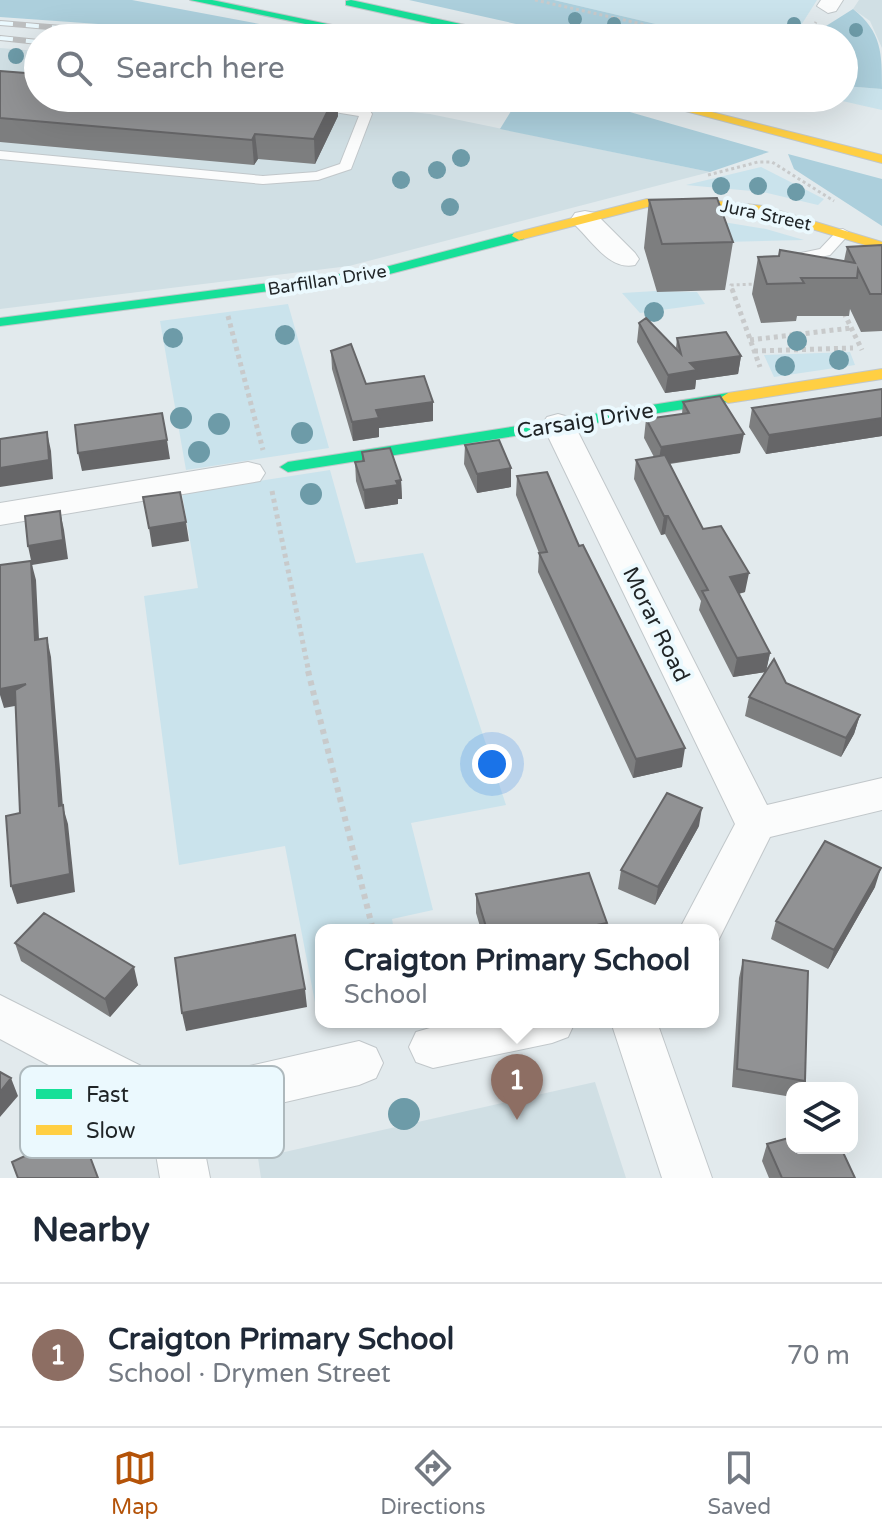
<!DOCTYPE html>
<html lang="en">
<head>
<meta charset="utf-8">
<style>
  :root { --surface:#fff; --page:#f2f2f3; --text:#1f2937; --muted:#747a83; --line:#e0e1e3; --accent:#b45309 }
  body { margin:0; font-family:"Varela Round",sans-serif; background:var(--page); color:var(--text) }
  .controls { position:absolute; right:24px; bottom:24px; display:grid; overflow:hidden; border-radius:16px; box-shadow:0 8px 32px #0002 }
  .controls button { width:72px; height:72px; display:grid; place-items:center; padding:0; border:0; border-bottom:2px solid var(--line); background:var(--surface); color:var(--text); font:40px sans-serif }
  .you { position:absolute; left:492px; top:764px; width:28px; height:28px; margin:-20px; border:6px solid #fff; border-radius:50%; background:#1a73e8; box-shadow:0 0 0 12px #1a73e833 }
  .badge { display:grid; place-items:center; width:52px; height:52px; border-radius:50%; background:var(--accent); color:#fff; font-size:26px; font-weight:700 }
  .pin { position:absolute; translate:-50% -66px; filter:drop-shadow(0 2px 4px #0008) }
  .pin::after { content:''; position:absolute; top:42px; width:28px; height:24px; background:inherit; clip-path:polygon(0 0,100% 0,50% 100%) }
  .popup { position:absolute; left:315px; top:924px; width:404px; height:104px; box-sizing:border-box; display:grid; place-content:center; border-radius:16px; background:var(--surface); filter:drop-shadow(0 2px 6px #0005); font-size:26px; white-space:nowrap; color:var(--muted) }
  .popup b { font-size:30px; color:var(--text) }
  .popup::after { content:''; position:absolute; left:50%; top:100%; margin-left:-16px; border:16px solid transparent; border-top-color:var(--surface) }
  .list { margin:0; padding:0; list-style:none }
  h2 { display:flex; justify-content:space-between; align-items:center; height:104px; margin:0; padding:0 32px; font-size:34px }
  h2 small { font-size:26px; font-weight:400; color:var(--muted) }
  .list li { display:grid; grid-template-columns:52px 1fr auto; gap:24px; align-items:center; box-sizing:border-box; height:144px; padding:0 32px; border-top:2px solid var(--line) }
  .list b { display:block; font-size:30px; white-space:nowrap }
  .list p { margin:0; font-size:26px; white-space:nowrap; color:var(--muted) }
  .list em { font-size:26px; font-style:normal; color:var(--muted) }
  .icon { flex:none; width:44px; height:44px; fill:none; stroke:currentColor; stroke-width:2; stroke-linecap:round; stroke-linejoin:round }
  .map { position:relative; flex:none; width:882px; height:1178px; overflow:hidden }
  .search { position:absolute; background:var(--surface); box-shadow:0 8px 32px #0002; left:24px; right:24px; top:24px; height:88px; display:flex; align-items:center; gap:20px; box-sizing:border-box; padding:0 28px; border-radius:44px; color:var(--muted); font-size:30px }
  .sheet { height:248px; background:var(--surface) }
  nav { display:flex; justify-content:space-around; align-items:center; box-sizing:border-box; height:112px; border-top:2px solid var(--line); background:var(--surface); font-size:22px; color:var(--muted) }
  nav a { display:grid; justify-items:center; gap:4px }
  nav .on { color:var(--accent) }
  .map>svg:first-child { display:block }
  .built { fill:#d0dfe4 }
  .green { fill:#cae3ec }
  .forest { fill:#accfdc }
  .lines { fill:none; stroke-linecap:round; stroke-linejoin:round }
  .lane-casing { stroke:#c1c7ca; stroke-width:2 }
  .street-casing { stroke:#c1c7ca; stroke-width:2 }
  .fast-casing { stroke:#c1c7ca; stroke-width:2 }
  .slow-casing { stroke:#c1c7ca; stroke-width:2 }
  .path-far2 { stroke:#c8cacb; stroke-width:3; stroke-dasharray:3 3; stroke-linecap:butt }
  .path-far1 { stroke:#c8cacb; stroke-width:5; stroke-dasharray:4 4; stroke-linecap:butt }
  .path { stroke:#c8cacb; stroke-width:6; stroke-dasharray:5 5; stroke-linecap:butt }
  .lane { fill:#fbfcfc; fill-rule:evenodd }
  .street { fill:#fbfcfc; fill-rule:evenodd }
  .fast { fill:#16e098; fill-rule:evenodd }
  .slow { fill:#ffcf43; fill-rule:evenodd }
  .rail-casing { stroke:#bdbfc0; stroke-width:6 }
  .rail { stroke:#ebf9fe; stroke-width:4; stroke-dasharray:13; stroke-linecap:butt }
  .tree { fill:#6d9ba8 }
  .wall { fill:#7d7e7f }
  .shaded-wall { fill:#666668 }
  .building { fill:#919294; stroke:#666668; stroke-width:2 }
  .labels { text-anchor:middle; stroke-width:8; stroke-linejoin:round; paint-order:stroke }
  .far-street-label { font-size:18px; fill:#1f2426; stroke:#ebf9fe }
  .street-label { font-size:22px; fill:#1f2426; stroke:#ebf9fe }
  .key { fill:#ebf9fe; stroke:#aeb9bd; stroke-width:2 }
  .key-label { font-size:22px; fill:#1f2426 }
</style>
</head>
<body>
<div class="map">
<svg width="882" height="1178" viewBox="0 0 882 1178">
  <rect width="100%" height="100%" fill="#e2eaed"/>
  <!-- built -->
  <path class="built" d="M859,0H882V48L870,21L853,9Z
    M0,48L38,51V98L320,102L430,114L710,172L349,266L0,309Z
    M595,1082L626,1178H261L258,1158Z"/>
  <!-- green -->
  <path class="green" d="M554,0H817L793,38H715Z
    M844,86L882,89V110L829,98H844Z
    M761,167L824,199L818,205L763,192L686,185Z
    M717,221L766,229L804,240L724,242Z
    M656,291L697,292L705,304L640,313L622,293Z
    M288,304L329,448L186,470L160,321Z
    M850,352L855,365L774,377L764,355Z
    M330,470L356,563L423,553L506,805L411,823L433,910L392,919L394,930H321V1017L318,1018L285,846L179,865L144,596L198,588L182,493Z"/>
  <!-- forest -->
  <path class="forest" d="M0,0H132L334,38H294L0,17Z
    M409,0H554L715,38H579Z
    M853,9C882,32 882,53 882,89L844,86V38H807Z
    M511,98H581L769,152L710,172L500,129L513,108Z
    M788,154L882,179V226L794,169Z"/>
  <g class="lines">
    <defs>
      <path id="lane" d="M267,98H294L370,111L372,114L351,169L318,180L263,184L0,159V151L263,176L316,172L340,164L359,116L273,102Z
        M843,229L850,233L830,255L792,263L785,259L787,256L820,249L838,230Z"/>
      <path id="street" d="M821,0H843L836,11L828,13L817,6Z
        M585,211L595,213L635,253L639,259L635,265C610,271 592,241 575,225L571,219L575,213Z
        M558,414L569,417L574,424L767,805L882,778V810L770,837L717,943L713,945V930H679L735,824L542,424L547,417Z
        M248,462L260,465L265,473L260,481L0,525V503Z
        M0,995L175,1083L359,1041L376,1048L383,1063L376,1078L359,1085L199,1122L210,1178H160L150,1119L0,1039Z
        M451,1022H575L568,1037L552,1043L433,1068L416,1062L409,1047L416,1032Z
        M611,1022H657L712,1178H662Z"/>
      <path id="fast" d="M190,0H212L395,38H372Z
        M351,0L511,35L517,38H495L346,5V1Z
        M519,232L524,233V239L378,277L0,326V318L378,269Z
        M728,393L734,395L736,398L734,401L288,472L280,467L288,462Z"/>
      <path id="slow" d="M636,98H656L882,155V163Z
        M647,199L709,200L763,206L882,242V250L762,214L709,208L647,207L519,240L512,236L514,233Z
        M882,369V379L728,403L720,398L728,393Z"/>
    </defs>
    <!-- lane casing -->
    <use href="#lane" class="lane-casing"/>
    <!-- street casing -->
    <use href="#street" class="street-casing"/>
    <!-- fast casing -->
    <use href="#fast" class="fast-casing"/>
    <!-- slow casing -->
    <use href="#slow" class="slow-casing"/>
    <!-- path-far2 -->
    <path class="path-far2" d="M535,0L704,38
      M805,38L816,22
      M708,175L758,162H772L834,201
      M733,291L731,285L758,284"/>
    <!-- path-far1 -->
    <path class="path-far1" d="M732,289L760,367
      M844,313L862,350
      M228,316L263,450
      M750,340L851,328
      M754,351L853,348
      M272,491L309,673"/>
    <!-- path -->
    <path class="path" d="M308,671L373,930"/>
    <!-- lane -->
    <use href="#lane" class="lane"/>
    <!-- street -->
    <use href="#street" class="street"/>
    <!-- fast -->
    <use href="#fast" class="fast"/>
    <!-- slow -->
    <use href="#slow" class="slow"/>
    <defs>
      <path id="rail" d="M0,23L185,38
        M0,38L38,42"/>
    </defs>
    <!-- rail casing -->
    <use href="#rail" class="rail-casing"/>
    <!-- rail -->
    <use href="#rail" class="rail"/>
  </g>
  <!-- trees -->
  <g class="tree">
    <circle cx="575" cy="19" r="7"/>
    <circle cx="614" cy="24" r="7"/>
    <circle cx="794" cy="24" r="7"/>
    <circle cx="856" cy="30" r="7"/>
    <circle cx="16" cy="56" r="8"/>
    <circle cx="461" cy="158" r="9"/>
    <circle cx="437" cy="170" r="9"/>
    <circle cx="401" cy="180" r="9"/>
    <circle cx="721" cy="186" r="9"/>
    <circle cx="758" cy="186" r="9"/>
    <circle cx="796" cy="192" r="9"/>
    <circle cx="450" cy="207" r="9"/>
    <circle cx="654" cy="312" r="10"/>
    <circle cx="285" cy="335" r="10"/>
    <circle cx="173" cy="338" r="10"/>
    <circle cx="797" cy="341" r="10"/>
    <circle cx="839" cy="360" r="10"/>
    <circle cx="785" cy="366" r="10"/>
    <circle cx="181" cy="418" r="11"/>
    <circle cx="219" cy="424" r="11"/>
    <circle cx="302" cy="433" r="11"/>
    <circle cx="199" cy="452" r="11"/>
    <circle cx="311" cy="494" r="11"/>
    <circle cx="404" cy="1114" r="16"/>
  </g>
  <!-- wall -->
  <path class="wall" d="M0,71L38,98H337L338,116L315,164L258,159L254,165L0,142Z
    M649,200L733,242L725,290L657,292L644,248Z
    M882,245V331L861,332L850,309L849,316H797L796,321L761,323L752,294L758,257L844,261L847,247Z
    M639,323L676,348L677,338L741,356L738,374L696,380L695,389L665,393L637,342Z
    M331,351L366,384L433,402V421L379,428V437L353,441L332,369Z
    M882,389V436L766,454L749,427L752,408Z
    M683,402L740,453L670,464L703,529L745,592L739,594L770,653L766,670L786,683L860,715L854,734L841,757L745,716L749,697L765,672L733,677L699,610L701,601L665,534L661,535L634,479L636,460L654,457L644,438L646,419L682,414Z
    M465,445L511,468V487L477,493L464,464Z
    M362,452L401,480L402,499H398V504L365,509L356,481L355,462L362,461Z
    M517,476L579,546L682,767L633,778L538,572L539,553L516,495Z
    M699,826L655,905L618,889L621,870Z
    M875,887L828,969L771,939L776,921Z
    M476,894L606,930H481L476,913Z
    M15,943L138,985L110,1017L21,961Z
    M743,960L805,1081L803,1088H792V1097L732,1087L739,978Z
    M767,1144L855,1178H769L762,1161Z"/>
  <!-- shaded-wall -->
  <path class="shaded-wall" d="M334,98H337L338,116L315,164L314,139Z
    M255,134L258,159L254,165L252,140Z
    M741,356L738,374L696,380L695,389L665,393L668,375L690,363Z
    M433,402V421L379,428V437L353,441L352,422L376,410Z
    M882,418V436L766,454L769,435Z
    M47,432L51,451L53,479L0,487V468Z
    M744,434L740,453L658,465L661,447Z
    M167,440L170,459L82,471L78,453Z
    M511,468V487L477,493V474Z
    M401,480L402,499H398V504L365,509L364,490Z
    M60,511L64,530L68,559L32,565L28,546Z
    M664,516H668L665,534L661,535Z
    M186,522L189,541L152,547L149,528Z
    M31,561L36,580L40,659L35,640Z
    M749,573L745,592L727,596L730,577Z
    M47,638L51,657L63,807L68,824L75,892L17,904L11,886L59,806Z
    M770,653L766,672L733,677L737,658Z
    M26,684L31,703L4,708L0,695V689Z
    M860,715L854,734L841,757L846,738Z
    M685,748L682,767L633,778L636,759Z
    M702,808L699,826L655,905L658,887Z
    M881,868L875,887L828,969L834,950Z
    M607,923L606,930H571Z
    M134,967L138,985L110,1017L105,999Z
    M305,989L307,1007L186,1031L182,1013Z
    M11,1078L18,1096L0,1117V1092Z"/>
  <!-- building -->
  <path class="building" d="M0,71L38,74V98H334L314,139L255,134L252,140L0,118Z
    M717,198L733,242L662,244L649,200Z
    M882,245V294H870L858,269L857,278H801L804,283L767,284L758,257L779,256L780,250L855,263L847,247Z
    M646,318L681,354L677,338L726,332L741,356L690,363L697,370L668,375L639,323Z
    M351,344L366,384L424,376L433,402L376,410L379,418L352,422L331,351Z
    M882,389V418L769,435L752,408Z
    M720,396L744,434L661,447L646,419L689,413L683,402Z
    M162,413L167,440L78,453L75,425Z
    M47,432L49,460L0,468V439Z
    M499,440L511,468L477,474L465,445Z
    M390,448L401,480L396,481L398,485L364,490L355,462L364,461L362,452Z
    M665,455L703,529L721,526L749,573L730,577L770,653L737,658L702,591L708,590L668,516H664L636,460Z
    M547,472L579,546L583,545L685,748L636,759L539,553L547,552L517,476Z
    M180,492L186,522L149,528L143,497Z
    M60,511L63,540L28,546L25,516Z
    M31,561L35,640L47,638L59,806L63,805L70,874L11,886L6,816L20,813L15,690L26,684L0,689V565Z
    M774,659L786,683L860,715L846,738L749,697Z
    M667,793L702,808L658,887L621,870Z
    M825,841L881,868L834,950L776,921Z
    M589,873L607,923L571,930H487L476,894Z
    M44,913L134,967L105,999L15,943Z
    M295,935L305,989L182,1013L175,958Z
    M743,960L808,971L805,1081L737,1069Z
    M0,1072L11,1078L0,1092Z
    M80,1130L98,1178H18L12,1162Z
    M792,1137V1148H841L855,1178H782L767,1144Z"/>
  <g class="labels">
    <!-- far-street labels -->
    <g class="far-street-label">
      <text transform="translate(766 215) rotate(12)" y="6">Jura Street</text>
      <text transform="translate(327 280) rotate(-9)" y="6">Barfillan Drive</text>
    </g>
    <!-- street labels -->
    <g class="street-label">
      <text transform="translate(585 420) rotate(-9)" y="8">Carsaig Drive</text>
      <text transform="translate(657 624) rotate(64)" y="8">Morar Road</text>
    </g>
  </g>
  <!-- legend -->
  <rect x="20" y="1066" width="264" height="92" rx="12" class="key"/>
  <rect x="36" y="1089" width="36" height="10" fill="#16e098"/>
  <rect x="36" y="1125" width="36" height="10" fill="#ffcf43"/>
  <g class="key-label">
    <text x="86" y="1102">Fast</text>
    <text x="86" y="1138">Slow</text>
  </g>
</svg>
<div class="controls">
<button><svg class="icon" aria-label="layers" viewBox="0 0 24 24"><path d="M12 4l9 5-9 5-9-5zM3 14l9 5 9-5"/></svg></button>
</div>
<div class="you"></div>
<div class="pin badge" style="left:517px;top:1120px;background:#8d6e63">1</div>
<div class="popup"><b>Craigton Primary School</b>School</div>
<div class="search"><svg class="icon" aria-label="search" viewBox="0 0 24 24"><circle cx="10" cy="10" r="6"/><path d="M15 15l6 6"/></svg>Search here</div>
</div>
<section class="sheet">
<h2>Nearby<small></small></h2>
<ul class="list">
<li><span class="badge" style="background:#8d6e63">1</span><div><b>Craigton Primary School</b><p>School · Drymen Street</p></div><em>70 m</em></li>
</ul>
</section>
<nav>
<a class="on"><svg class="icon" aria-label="map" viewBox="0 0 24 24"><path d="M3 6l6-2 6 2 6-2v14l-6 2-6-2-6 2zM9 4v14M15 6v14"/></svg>Map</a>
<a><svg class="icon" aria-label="directions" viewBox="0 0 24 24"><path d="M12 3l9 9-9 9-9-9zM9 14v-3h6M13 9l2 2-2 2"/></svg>Directions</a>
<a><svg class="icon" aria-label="saved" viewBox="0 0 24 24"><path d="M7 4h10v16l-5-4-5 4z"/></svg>Saved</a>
</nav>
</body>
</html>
